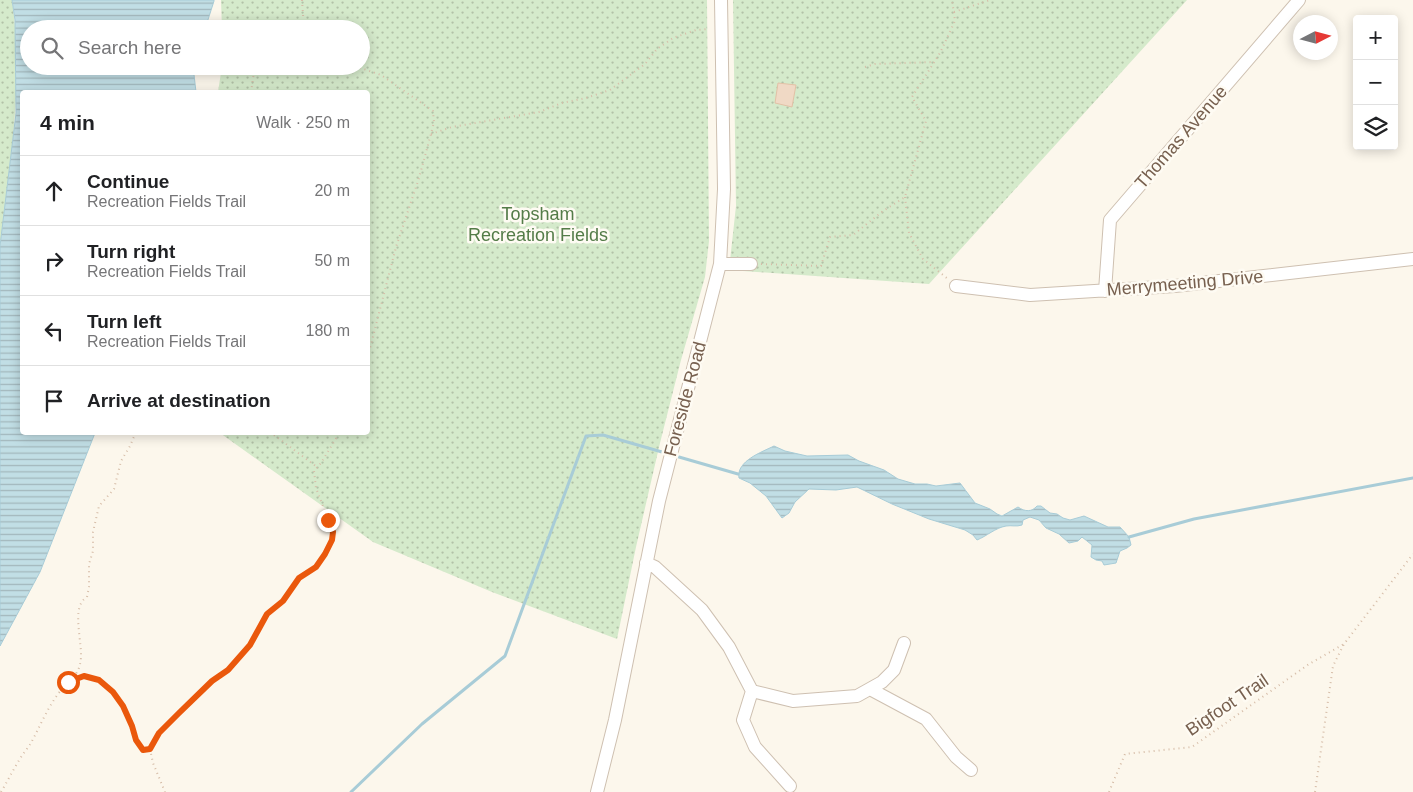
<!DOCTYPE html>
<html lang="en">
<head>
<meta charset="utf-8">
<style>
  :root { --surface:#fff; --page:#f2f2f2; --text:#202124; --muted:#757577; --line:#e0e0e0 }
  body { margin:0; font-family:Arial,sans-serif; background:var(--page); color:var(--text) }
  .controls { position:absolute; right:15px; top:15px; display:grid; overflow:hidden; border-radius:5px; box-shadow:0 2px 12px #0003 }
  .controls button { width:45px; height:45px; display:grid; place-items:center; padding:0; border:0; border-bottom:1px solid var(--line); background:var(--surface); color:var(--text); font:25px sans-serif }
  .compass { position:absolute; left:1293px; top:15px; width:45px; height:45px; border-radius:50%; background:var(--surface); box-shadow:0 2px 12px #0003; rotate:84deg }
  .stop { position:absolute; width:15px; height:15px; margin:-11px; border:4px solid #ea580c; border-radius:50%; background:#fff }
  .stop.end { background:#ea580c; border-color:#fff; box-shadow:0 1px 5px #0008 }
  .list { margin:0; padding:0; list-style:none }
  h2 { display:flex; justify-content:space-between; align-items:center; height:65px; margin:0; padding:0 20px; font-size:21px }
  h2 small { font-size:16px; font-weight:400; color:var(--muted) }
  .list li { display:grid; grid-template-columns:32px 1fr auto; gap:15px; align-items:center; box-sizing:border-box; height:70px; padding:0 20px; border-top:1px solid var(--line) }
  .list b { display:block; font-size:19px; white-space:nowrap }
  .list p { margin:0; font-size:16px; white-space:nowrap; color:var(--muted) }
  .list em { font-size:16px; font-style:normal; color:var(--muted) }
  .icon { flex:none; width:28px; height:28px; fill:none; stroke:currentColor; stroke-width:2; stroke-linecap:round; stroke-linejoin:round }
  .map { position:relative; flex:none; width:1413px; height:792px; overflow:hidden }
  .search { position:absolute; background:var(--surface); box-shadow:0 2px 12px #0003; left:20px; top:20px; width:350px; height:55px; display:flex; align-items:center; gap:12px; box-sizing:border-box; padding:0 18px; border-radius:28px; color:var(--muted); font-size:19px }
  .panel { position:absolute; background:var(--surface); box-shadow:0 2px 12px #0003; left:20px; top:90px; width:350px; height:345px; border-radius:5px }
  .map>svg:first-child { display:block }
  .park { fill:url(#park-dots) }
  .water { fill:url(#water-rules); stroke:#a8ccd7 }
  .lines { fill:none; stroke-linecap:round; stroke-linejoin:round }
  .stream { stroke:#a8ccd7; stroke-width:3 }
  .building { fill:#f0d9c5; stroke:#e2c1a6 }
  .minor-casing { stroke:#cec0b1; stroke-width:14 }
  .path { stroke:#d6bda8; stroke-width:2; stroke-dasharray:1 4; stroke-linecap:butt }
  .minor { stroke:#fff; stroke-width:12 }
  .route { stroke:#ea580c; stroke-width:6 }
  .labels { text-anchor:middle; stroke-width:5; stroke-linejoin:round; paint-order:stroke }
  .street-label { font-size:18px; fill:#77604f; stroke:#fefbf3 }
  .park-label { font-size:18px; fill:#547c48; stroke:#fefbf3 }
</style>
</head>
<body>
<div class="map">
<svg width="1413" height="792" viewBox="0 0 1413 792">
  <defs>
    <pattern id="park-dots" width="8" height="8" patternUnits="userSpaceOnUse" patternTransform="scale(1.25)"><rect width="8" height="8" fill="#d5eacb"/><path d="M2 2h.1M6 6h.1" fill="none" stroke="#b2c1a7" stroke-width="1.8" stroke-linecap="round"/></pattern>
    <pattern id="water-rules" width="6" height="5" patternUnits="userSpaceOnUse" patternTransform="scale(1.25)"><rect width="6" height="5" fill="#c1dee5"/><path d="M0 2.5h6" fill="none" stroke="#a2b7bc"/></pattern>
  </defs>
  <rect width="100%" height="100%" fill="#fcf7ec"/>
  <!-- park -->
  <path class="park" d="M0,0H12C24,81 10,165 0,246Z
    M221,0H707L709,241L705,277L681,360L660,443L636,547L617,639L492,592L373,542L220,433L368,432V92H218L222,66H361V29H222Z
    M733,0H1187L929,284L729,270L736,206Z"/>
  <!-- water -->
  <path class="water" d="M12,0H214V1L205,29H29V66H193L196,92H22V432L95,433L40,572L0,646V246L16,113L15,20Z
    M774,446L785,451L807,456L848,455L859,461L884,470L898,479L915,484H927L936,486L960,483L975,503L990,509L997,514L1002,516L1018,507C1025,512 1032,512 1037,506H1041L1050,513L1057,514L1063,518L1070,520L1084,516L1108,527H1120L1129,537L1131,545L1127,548L1120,551L1116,563L1104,565L1102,561L1096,560L1091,557L1092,545L1082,537L1078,541L1069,543L1059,534L1046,528L1039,520L1030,517L1023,520L1022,525C1016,527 1012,525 1006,526C995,528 987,536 977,540L973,535L965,530L929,519L892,504L857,487L836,490L809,489L795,502L789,513L782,518L766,496L750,483L739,478C736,461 762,452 774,446Z"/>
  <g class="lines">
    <!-- stream -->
    <path class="stream" d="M679,457L738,474
      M1129,537L1194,519L1413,478
      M351,792L422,724L505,656L586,436L603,435L662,452"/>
  </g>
  <!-- building -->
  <path class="building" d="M778,83L796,85L792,107L775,103Z"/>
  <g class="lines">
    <defs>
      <path id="minor" d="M720,264H751
        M956,286L1030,295L1175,286L1413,259
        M1105,291L1110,220L1299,0
        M646,563L655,567L702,610L729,647L752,691L793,701L857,696L882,682L894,670L904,643
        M870,689L926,719L956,757L971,770
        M752,691L743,720L755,747L790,786
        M597,792L615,720L659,501L720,264L724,189L721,0"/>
    </defs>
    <!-- minor casing -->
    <use href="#minor" class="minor-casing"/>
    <!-- path -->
    <path class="path" d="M302,0L304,29
      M954,12L990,0
      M355,66L381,75L433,111L434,122L431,134L419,178L396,247L368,356
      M865,67L875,64L934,62
      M251,92L255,66
      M431,134L452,127L539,112L562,103L586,98L610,90L645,64L657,49L673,38L696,30L709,29
      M905,197L909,233L923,259L948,279
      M761,264L821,266L830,237L853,235L883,211L905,197L926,121L912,97L940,53L955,21L952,0
      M270,432L317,467
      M70,681C75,676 79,670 80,664C85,647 69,607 87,597L89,587V564L93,551V532L99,506L114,489L121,461L130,446L136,432
      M150,749L153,763L165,792
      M1,792C7,782 12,772 18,762C22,755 27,749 31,743C47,714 71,644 113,693C121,702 128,714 132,726C136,736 137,741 143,750L150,749L159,733L179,713L212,681L228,670L238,660L251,645L267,614L283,601L299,578L316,567L325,554L332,540L333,532L316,488L314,471L321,463L340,432
      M1109,792L1125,754L1192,747L1309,664L1344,644
      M1315,792L1333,666L1344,644L1413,554"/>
    <!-- minor -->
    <use href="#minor" class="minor"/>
  </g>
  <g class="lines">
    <!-- route -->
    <path class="route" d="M68,682L84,676L99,680L113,692L123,706L132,726L136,740L143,750L150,749L159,733L179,713L212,681L228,670L250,645L267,614L283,601L299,578L316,567L325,554L332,540L333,532L328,520"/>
  </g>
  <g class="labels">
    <!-- street labels -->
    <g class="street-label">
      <text transform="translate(1181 137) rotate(-49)" y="6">Thomas Avenue</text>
      <text transform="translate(1185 283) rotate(-5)" y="6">Merrymeeting Drive</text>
      <text transform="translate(685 399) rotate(-75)" y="6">Foreside Road</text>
      <text transform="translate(1227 705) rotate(-34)" y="6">Bigfoot Trail</text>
    </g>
    <!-- park labels -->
    <g class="park-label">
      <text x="538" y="220">Topsham<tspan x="538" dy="21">Recreation Fields</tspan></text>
    </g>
  </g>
</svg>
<div class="controls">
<button>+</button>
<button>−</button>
<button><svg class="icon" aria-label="layers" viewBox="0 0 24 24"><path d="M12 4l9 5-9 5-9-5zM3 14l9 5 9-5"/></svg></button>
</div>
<svg class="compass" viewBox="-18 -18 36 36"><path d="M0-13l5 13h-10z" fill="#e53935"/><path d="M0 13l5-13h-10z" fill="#757577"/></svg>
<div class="stop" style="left:68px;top:682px"></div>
<div class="stop end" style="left:328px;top:520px"></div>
<div class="search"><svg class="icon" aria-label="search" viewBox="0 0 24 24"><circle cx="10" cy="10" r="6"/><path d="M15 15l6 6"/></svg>Search here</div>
<section class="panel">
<h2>4 min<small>Walk · 250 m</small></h2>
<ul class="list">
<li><svg class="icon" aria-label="ahead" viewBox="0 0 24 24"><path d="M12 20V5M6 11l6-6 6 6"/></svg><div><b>Continue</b><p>Recreation Fields Trail</p></div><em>20 m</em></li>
<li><svg class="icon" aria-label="right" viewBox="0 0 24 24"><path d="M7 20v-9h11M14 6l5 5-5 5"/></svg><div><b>Turn right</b><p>Recreation Fields Trail</p></div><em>50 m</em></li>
<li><svg class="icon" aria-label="left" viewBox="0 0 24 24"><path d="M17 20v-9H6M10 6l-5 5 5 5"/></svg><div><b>Turn left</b><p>Recreation Fields Trail</p></div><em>180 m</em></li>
<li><svg class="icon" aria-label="arrive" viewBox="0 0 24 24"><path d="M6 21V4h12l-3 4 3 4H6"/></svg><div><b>Arrive at destination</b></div></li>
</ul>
</section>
</div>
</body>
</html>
